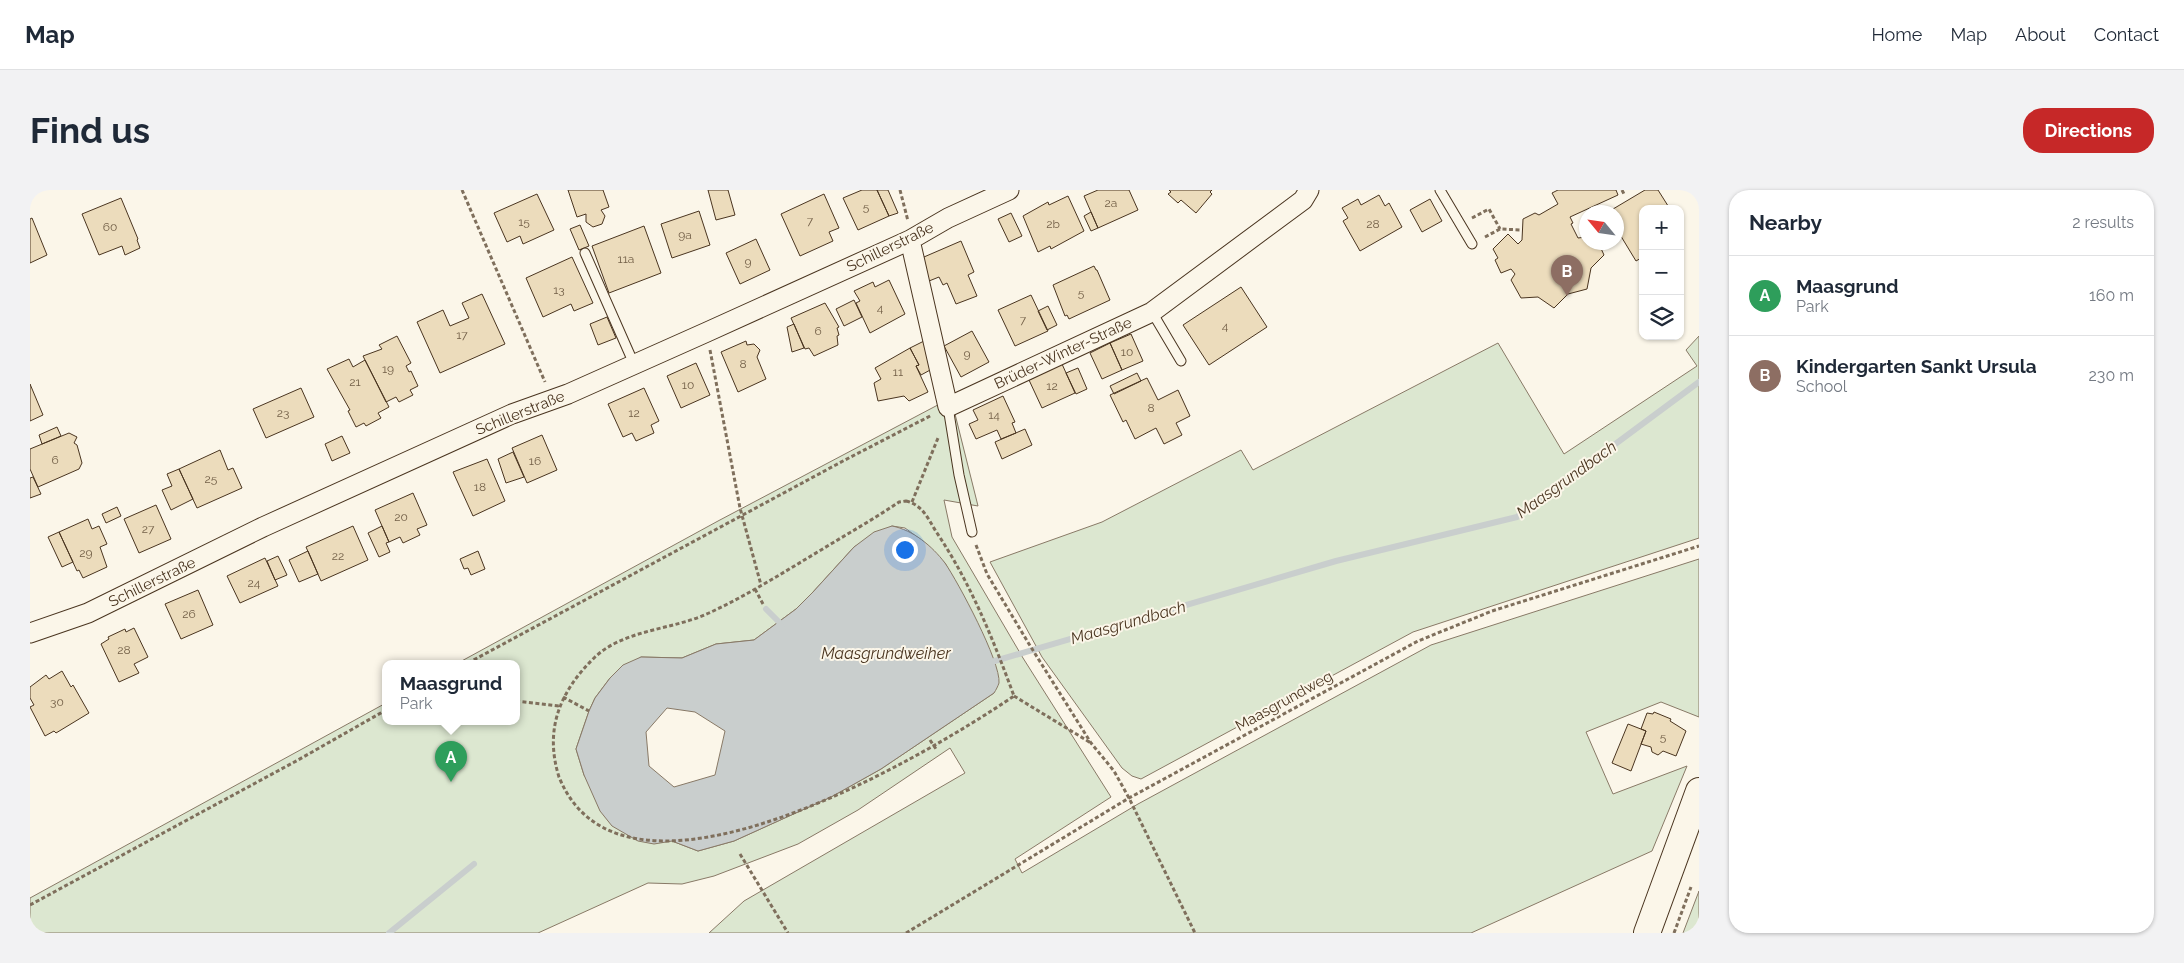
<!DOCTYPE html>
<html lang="en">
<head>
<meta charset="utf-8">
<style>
  :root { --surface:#fff; --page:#f2f2f3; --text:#1f2937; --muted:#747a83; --line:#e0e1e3; --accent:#c62828 }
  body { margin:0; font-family:Raleway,sans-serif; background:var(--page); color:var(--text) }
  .controls { position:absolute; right:15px; top:15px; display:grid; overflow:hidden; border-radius:10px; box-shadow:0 1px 4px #0004 }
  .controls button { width:45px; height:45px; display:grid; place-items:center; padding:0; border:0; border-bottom:1px solid var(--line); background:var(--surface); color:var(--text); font:25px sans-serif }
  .compass { position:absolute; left:1549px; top:15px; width:45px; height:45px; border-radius:50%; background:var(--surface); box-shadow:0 1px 4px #0004; rotate:299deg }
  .you { position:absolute; left:874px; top:359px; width:18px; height:18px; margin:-12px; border:4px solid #fff; border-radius:50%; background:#1a73e8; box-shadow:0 0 0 8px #1a73e833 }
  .badge { display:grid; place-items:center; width:32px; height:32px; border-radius:50%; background:var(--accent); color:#fff; font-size:16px; font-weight:700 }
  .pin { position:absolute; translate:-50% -41px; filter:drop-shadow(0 1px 2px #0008) }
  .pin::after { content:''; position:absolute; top:26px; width:18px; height:15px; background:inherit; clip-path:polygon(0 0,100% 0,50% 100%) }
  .popup { position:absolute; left:352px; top:470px; width:138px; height:65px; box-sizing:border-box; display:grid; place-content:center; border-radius:10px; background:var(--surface); filter:drop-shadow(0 1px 4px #0005); font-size:16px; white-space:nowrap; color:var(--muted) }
  .popup b { font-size:19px; color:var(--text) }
  .popup::after { content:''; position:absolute; left:50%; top:100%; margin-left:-10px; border:10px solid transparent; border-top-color:var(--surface) }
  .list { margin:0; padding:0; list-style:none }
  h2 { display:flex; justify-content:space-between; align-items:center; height:65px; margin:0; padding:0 20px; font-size:21px }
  h2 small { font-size:16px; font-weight:400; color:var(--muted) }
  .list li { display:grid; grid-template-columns:32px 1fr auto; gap:15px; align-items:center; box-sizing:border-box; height:80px; padding:0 20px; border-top:1px solid var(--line) }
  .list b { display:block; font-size:19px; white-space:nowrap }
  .list p { margin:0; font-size:16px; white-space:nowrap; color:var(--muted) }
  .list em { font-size:16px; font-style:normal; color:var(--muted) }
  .icon { flex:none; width:28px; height:28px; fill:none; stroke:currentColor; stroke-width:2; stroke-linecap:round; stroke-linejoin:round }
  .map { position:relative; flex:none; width:1669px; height:743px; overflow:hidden; border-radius:20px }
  header { display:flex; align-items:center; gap:30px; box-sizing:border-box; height:70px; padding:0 25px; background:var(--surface); border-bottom:1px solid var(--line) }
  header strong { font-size:24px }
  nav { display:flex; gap:28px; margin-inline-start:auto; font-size:18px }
  .intro { display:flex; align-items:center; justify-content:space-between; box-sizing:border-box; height:120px; padding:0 30px }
  h1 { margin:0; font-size:35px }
  .button { padding:12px 22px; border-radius:20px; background:var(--accent); color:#fff; font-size:18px; font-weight:700 }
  main { display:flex; gap:30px; padding:0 30px }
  aside { flex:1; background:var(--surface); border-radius:20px; box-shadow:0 1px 4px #0004 }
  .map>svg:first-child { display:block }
  .green { fill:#dce7d0; stroke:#887966; fill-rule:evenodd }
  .water { fill:#c9cecd; stroke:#887966; fill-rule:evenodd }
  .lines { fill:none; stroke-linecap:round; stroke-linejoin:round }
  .stream { stroke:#c9cecd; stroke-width:6 }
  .building { fill:#ecdcbc; stroke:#4a3520 }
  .lane-casing { stroke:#4a3520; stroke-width:11 }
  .street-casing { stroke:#4a3520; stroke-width:21 }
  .secondary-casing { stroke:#4a3520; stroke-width:28 }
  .path { stroke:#7f6f5c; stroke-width:3; stroke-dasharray:4 2.5; stroke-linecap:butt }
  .lane { stroke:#fbf6e9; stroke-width:9 }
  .street { stroke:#fbf6e9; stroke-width:19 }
  .secondary { stroke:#fbf6e9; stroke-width:26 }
  .labels { text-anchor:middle; stroke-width:4; stroke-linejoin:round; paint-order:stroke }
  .number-label { font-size:12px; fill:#725f47 }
  .street-label { font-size:15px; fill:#4a3520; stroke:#fbf6e9 }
  .water-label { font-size:16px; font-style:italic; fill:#4a3520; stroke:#fbf6e9 }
</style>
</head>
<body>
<header>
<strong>Map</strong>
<nav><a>Home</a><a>Map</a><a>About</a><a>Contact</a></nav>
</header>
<div class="intro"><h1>Find us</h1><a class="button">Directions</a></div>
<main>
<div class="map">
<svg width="1669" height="743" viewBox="0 0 1669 743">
  <rect width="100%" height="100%" fill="#fbf6e9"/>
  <!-- green -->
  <path class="green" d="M1669,146V348L1383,442L1111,589L1102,586L1092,578L1012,467L960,372L1072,332L1211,260L1223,280L1468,153L1534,264L1667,176L1656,160Z
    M921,208L948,316L914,310L922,347L993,468L1081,607L985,669L992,683L1108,614L1401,455L1669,369V527L1631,512L1556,542L1583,604L1657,576L1622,661L1441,743H679L714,711L935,583L920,558L828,620L768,654L684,686L652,694L618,693L508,743H0V708L356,513V531H486V473H428L688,331ZM862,336L875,338L894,352L915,373L942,423L964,503L851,579L801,607L704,651L668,661L642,651L560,595L554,585L546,559L559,521L565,508L580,488L611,467L652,468L686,454L724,450L766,419L783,402L824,357Z
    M1669,701V743H1653Z"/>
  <!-- water -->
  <path class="water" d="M862,336C883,340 902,356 915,373C928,392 971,472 969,493C968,496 966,500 964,503L851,579L801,607L704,651L668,661L642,651L624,654L608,651L582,636L570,621L554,585L546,559L559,521L565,508L580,488L593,475L611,467L652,468L686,454L724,450L766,419L783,402L824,357L844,342ZM637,518L665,522L695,541L685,585L644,597L619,576L616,542Z"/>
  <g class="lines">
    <!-- stream -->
    <path class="stream" d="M736,419L749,432L752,439
      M958,473L1306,371L1487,327L1669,192
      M359,743L444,674"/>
  </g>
  <!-- building -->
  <path class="building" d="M538,0H573L579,17L571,20L575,26L572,34L563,37L556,32V24L547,27Z
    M678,0H698L705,25L686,30Z
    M832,0H847L859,26L828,40L813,8Z
    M847,0H858L868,23L859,26Z
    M1068,0H1099L1108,20L1068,38L1054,6Z
    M1139,0H1182L1180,2L1182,4L1166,23L1151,10L1148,13L1138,4L1141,2Z
    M1528,0H1586L1588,5L1540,27L1543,33L1541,34L1548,48L1556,47V52H1568L1574,65L1561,78L1557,99L1538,104L1524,118L1508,107L1491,108L1481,90L1485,84L1481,79L1471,83L1465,70L1468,68L1463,59L1478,44L1488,54L1492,50L1493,29L1505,23L1509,25L1528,14L1522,3Z
    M1615,0H1628L1640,19H1613V67L1606,71L1586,38V22H1578Z
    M507,4L524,40L493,54L490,46L477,52L464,23Z
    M794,4L809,38L799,42L803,51L770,66L751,24Z
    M1349,5L1355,16L1359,13L1372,37L1330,61L1313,31L1318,28L1312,18L1328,9L1331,15Z
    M1038,6L1054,41L1021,59L1020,56L1008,62L993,26L1018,12L1019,15Z
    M91,8L108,49L107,50L110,58L95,65L92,56L69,65L52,24Z
    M1400,9L1412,31L1392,42L1380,20Z
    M669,21L680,55L642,68L631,34Z
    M1061,22L1068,38L1061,41L1054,26Z
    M981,23L992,46L979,52L968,29Z
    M2,28L17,65L0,73V29Z
    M550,35L559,56L549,60L540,39Z
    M614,36L631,83L579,103L562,56Z
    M726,49L740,80L710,94L696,63Z
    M931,51L944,82L938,85L947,106L926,114L917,93L913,95L909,87L894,93L887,70Z
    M542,67L563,113L544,121L541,114L513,127L496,88Z
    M1064,76L1066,80H1067L1080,110L1039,129L1037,125L1035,126L1023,95Z
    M859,90L875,124L840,143L826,113L830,111L824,101L843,92L845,97Z
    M1211,97L1237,137L1179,175L1153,135Z
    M452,104L475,154L410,183L387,132L413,120L420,136L439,128L432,113Z
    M1001,105L1018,141L985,156L968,120Z
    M824,110L832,127L814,136L806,119Z
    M795,113L809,137L807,138L809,145L807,146L808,155L784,166L779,158L775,159L761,128Z
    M1018,116L1027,135L1017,140L1008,121Z
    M577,127L586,148L568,155L560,134Z
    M764,134L774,158L762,162L757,137Z
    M942,141L959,172L931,187L914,156Z
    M1101,144L1113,171L1092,180L1080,153Z
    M367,146L381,173L376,176L379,182L381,181L388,196L380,200L383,205L369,212L366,207L356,212L333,166L352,159L349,155Z
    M896,150L902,179L891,185L886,176L889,175L880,158Z
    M716,151L717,155L724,154L730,160L727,167L736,189L708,202L691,162Z
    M1080,153L1092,180L1072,189L1060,163Z
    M880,158L889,175L886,176L898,202L879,211L874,206L848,211L844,193L851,189L845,178Z
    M319,169L323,177L335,170L359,217L348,223L351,228L336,236L334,233L326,237L318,221L320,220L297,179Z
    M666,173L680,205L651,218L637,186Z
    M1032,174L1045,203L1012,218L999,190Z
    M1048,178L1057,199L1046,204L1036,183Z
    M1107,183L1111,191L1084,204L1080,196Z
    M1117,188L1128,210L1148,200L1160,226L1146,233L1152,245L1134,254L1126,238L1105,249L1096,230L1093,232L1080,205Z
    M0,194L13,225L0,231Z
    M271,198L284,227L236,248L223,219Z
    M614,198L629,231L621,235L624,243L606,251L602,243L593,247L578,214Z
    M973,206L985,232L982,233L986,243L971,249L967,240L946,249L939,234L948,230L943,220Z
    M27,237L31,246L12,254L9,245Z
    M995,239L1002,255L972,269L965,252Z
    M39,243L47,247L44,253L47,255L52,273L49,279L8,297L0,279V259Z
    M512,245L527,280L497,293L482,258Z
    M312,246L320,263L302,271L295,254Z
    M190,260L198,280L203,278L212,298L167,318L149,279Z
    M483,262L494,287L476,293L468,269Z
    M457,269L475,311L443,326L423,282Z
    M149,279L163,309L141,320L132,300L142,296L137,284Z
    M3,287L11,304L0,308V288Z
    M383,303L397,335L387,339L390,345L373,353L370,347L359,352L345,320Z
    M126,315L141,349L109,363L94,329Z
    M87,317L91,326L76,333L72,324Z
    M58,329L62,339L69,336L77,354L70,357L77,377L53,388L49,380L47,381L29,342Z
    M323,336L338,370L291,391L276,357Z
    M352,336L359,352L356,353L360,362L349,367L338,343Z
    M29,342L43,372L32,377L18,347Z
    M278,361L288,384L269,392L259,370Z
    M448,361L455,379L441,385L438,378L434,379L430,369Z
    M248,366L257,385L245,390L237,371Z
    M235,368L248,396L210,413L197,386Z
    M168,400L183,435L151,449L135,414Z
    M104,438L118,467L104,474L109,483L89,492L71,454L79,449L78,447L95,439L96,442Z
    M32,481L41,497L43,495L59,523L26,543L24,541L15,546L0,517L4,515L0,508V497L16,485L19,489Z
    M1624,522L1641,529L1640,531L1656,541L1646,566L1633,561L1628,565L1622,562L1621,557L1611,554L1616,541L1611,539L1617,523L1623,524Z
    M1598,534L1616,541L1601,581L1582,573Z"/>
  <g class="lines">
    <defs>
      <path id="lane" d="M1410,0L1442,54
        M555,63L604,174
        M1122,122L1151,171
        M918,217L929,285L942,342"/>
      <path id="street" d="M880,50L918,217L1122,122L1273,10L1279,0
        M0,443L58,423L233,337L482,224L538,204L677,142L880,50L918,28L979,0"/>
      <path id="secondary" d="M1617,743L1669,601"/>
    </defs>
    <!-- lane casing -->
    <use href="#lane" class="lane-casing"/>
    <!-- street casing -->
    <use href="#street" class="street-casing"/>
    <!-- secondary casing -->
    <use href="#secondary" class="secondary-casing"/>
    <!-- path -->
    <path class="path" d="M432,0L515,192
      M870,0L878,31
      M1592,0L1594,4
      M1442,28L1459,19L1470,39
      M1455,47L1470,39L1492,40
      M680,160L710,318L731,395
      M876,311C893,315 898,329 907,343C941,394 963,449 984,506C885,573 592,743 529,587C514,539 530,501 565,467C595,439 643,440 679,423C718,405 754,382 791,360C817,344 844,329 869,312Z
      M882,312L908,248
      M946,355L957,384L999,454L1061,553L1084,581L1099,608L1165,743
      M725,399L733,414
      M438,473L813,271L902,225
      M984,506L1061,553
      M533,507L559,521
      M486,511L529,516
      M900,550L906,559
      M710,664L758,743
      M0,715L268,570L356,520
      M876,743L1099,608L1388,451L1462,421L1669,356
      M1644,743L1661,697"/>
    <!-- lane -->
    <use href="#lane" class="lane"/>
    <!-- street -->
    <use href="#street" class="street"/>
    <!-- secondary -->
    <use href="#secondary" class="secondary"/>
  </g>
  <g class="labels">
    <!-- number labels -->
    <g class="number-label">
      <text x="1081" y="17">2a</text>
      <text x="836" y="21">5</text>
      <text x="780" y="35">7</text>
      <text x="494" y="36">15</text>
      <text x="1023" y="38">2b</text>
      <text x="1343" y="38">28</text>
      <text x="80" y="41">60</text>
      <text x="655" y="49">9a</text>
      <text x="596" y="73">11a</text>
      <text x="718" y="76">9</text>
      <text x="529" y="104">13</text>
      <text x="1051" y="107">5</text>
      <text x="850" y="122">4</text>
      <text x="993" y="134">7</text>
      <text x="1195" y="140">4</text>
      <text x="788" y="145">6</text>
      <text x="432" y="149">17</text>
      <text x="1097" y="166">10</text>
      <text x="937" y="168">9</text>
      <text x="713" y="178">8</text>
      <text x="358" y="183">19</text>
      <text x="868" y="186">11</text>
      <text x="325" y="196">21</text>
      <text x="658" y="199">10</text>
      <text x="1022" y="200">12</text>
      <text x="1121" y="222">8</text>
      <text x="253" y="227">23</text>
      <text x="604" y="227">12</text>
      <text x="964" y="229">14</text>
      <text x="25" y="274">6</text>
      <text x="505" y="275">16</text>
      <text x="181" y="293">25</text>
      <text x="450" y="301">18</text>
      <text x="371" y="331">20</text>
      <text x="118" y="343">27</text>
      <text x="56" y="367">29</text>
      <text x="308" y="370">22</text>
      <text x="224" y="397">24</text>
      <text x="159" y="428">26</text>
      <text x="94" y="464">28</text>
      <text x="27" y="516">30</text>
      <text x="1633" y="551">5</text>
    </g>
    <!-- street labels -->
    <g class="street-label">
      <text transform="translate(860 57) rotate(-26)" y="5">Schillerstraße</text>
      <text transform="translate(1033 163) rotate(-25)" y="5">Brüder-Winter-Straße</text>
      <text transform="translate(490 223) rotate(-22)" y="5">Schillerstraße</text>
      <text transform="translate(122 392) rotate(-26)" y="5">Schillerstraße</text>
      <text transform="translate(1254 511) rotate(-29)" y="5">Maasgrundweg</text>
    </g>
    <!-- water labels -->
    <g class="water-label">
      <text transform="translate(1536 289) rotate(-36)" y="6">Maasgrundbach</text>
      <text transform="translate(1098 432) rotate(-16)" y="6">Maasgrundbach</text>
      <text x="856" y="469">Maasgrundweiher</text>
    </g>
  </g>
</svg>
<div class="controls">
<button>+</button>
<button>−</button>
<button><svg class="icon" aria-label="layers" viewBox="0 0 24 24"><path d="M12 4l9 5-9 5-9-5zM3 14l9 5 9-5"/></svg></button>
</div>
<svg class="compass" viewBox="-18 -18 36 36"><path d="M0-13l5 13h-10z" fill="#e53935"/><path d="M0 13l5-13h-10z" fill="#747a83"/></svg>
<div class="you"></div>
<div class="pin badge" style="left:421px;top:592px;background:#2e9e5b">A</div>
<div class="popup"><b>Maasgrund</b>Park</div>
<div class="pin badge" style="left:1537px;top:106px;background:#8d6e63">B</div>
</div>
<aside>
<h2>Nearby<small>2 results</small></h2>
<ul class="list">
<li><span class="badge" style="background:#2e9e5b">A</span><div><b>Maasgrund</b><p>Park</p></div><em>160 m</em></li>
<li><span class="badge" style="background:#8d6e63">B</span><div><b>Kindergarten Sankt Ursula</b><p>School</p></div><em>230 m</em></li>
</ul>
</aside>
</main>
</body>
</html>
